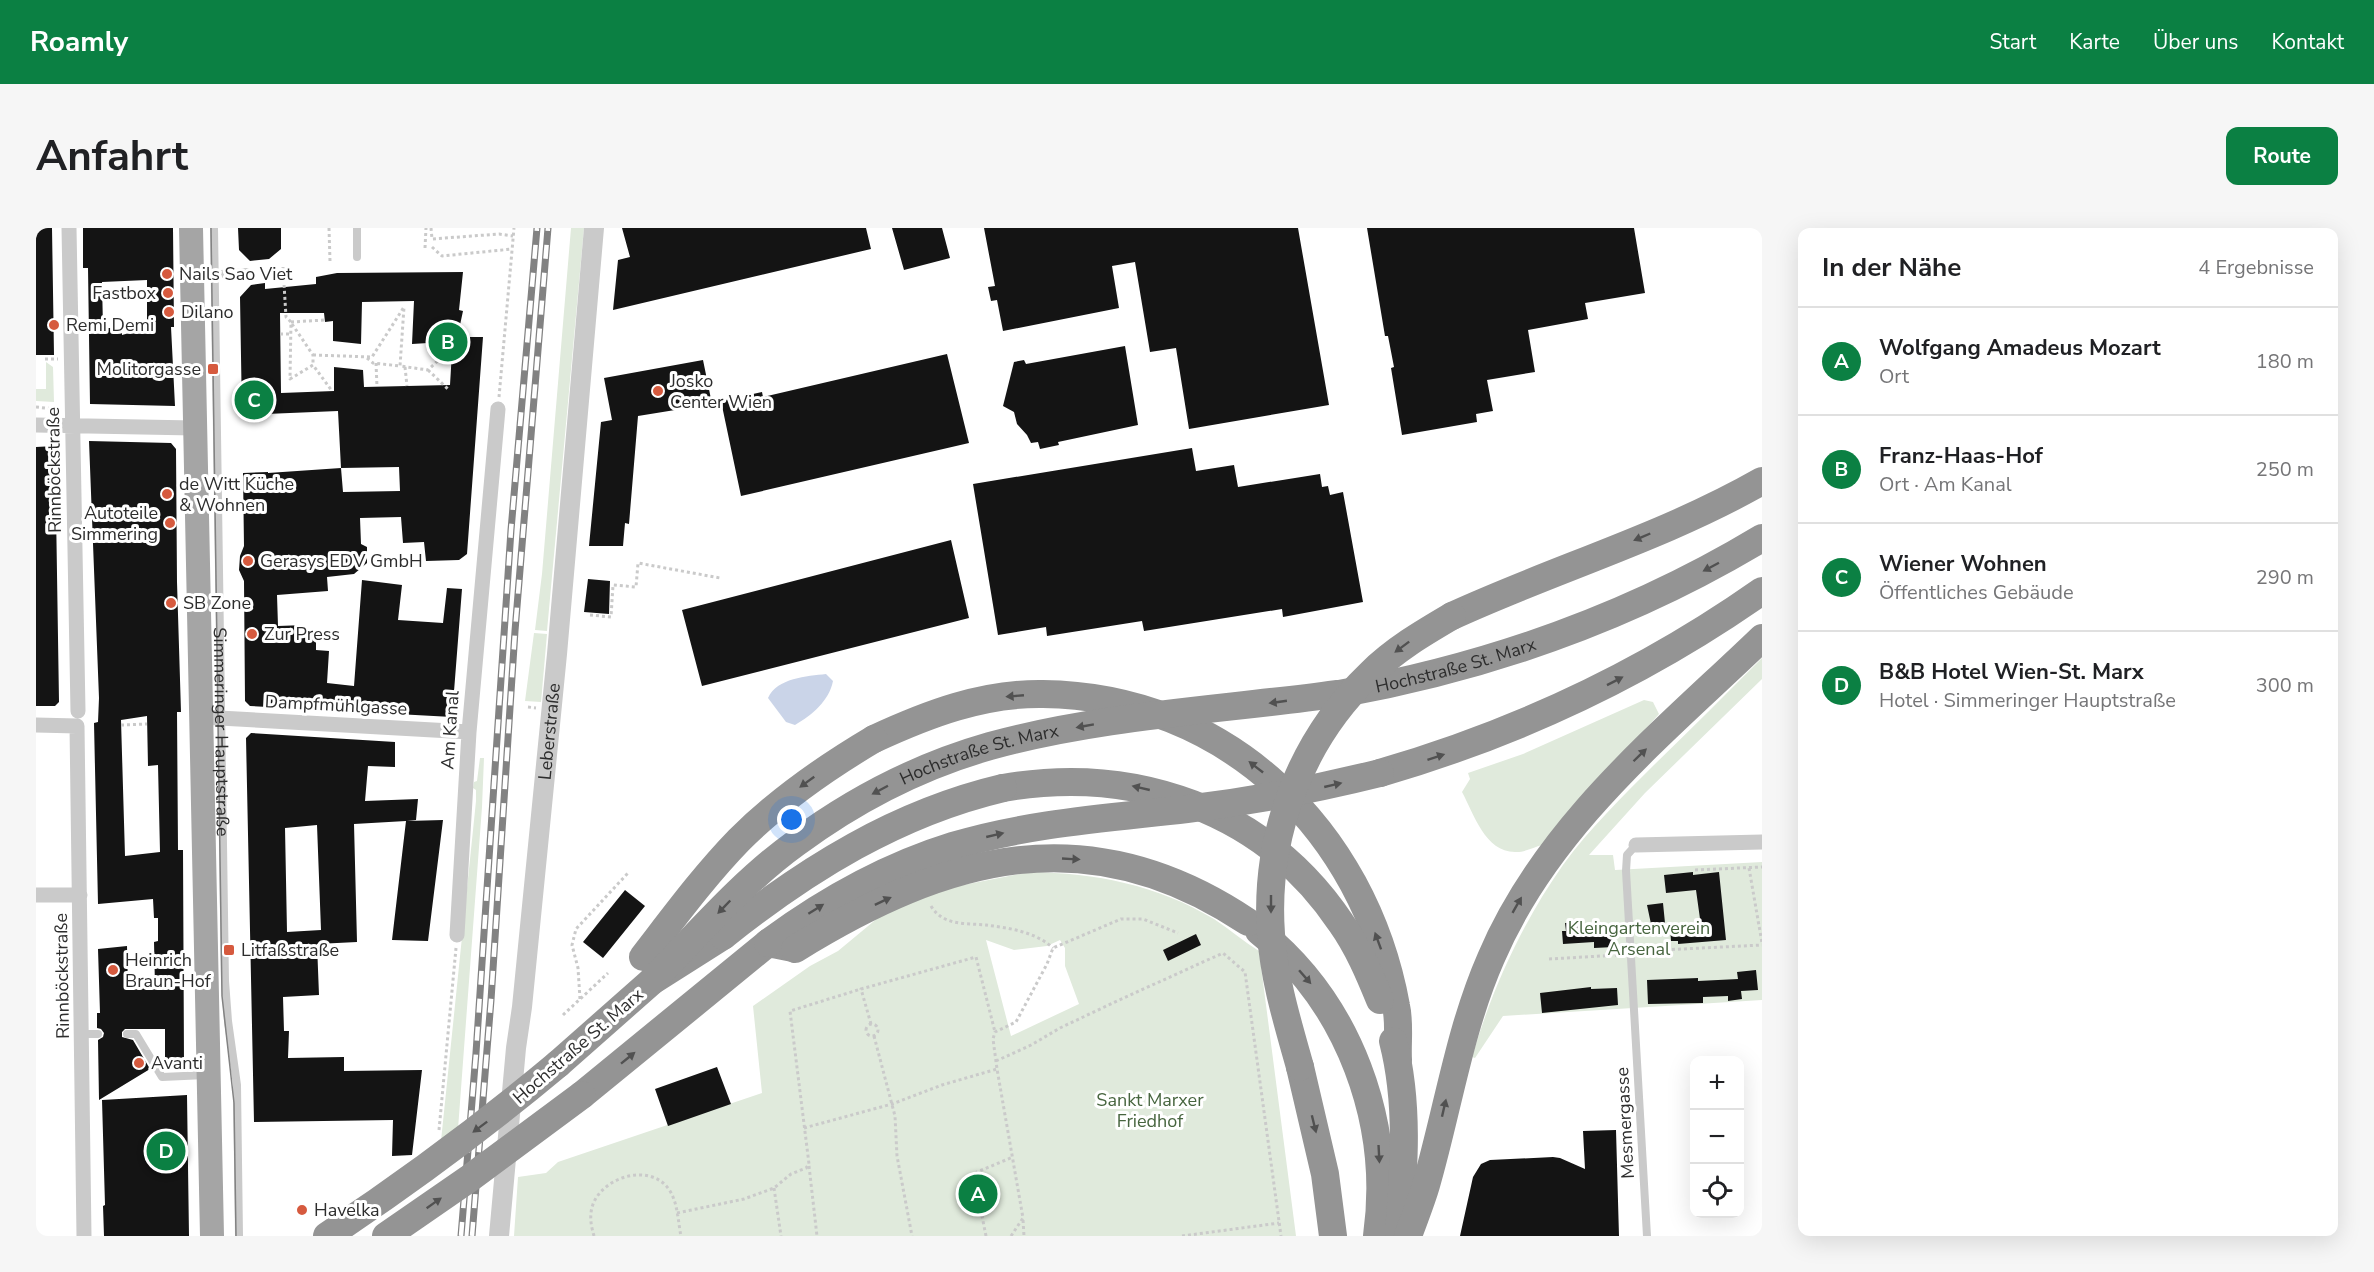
<!DOCTYPE html>
<html lang="de">
<head>
<meta charset="utf-8">
<style>
  :root { --surface:#fff; --page:#f6f6f6; --text:#202124; --muted:#757577; --line:#e0e0e0; --accent:#0b8043 }
  body { margin:0; font-family:"Nunito Sans",sans-serif; background:var(--page); color:var(--text) }
  .controls { position:absolute; right:18px; bottom:18px; display:grid; overflow:hidden; border-radius:12px; box-shadow:0 6px 24px #0002 }
  .controls button { width:54px; height:54px; display:grid; place-items:center; padding:0; border:0; border-bottom:2px solid var(--line); background:var(--surface); color:var(--text); font:30px sans-serif }
  .you { position:absolute; left:756px; top:592px; width:21px; height:21px; margin:-15px; border:4px solid #fff; border-radius:50%; background:#1a73e8; box-shadow:0 0 0 9px #1a73e833 }
  .badge { display:grid; place-items:center; width:39px; height:39px; border-radius:50%; background:var(--accent); color:#fff; font-size:20px; font-weight:700 }
  .pin { position:absolute; translate:-50% -50%; border:3px solid #fff; box-shadow:0 2px 6px #0006 }
  .list { margin:0; padding:0; list-style:none }
  h2 { display:flex; justify-content:space-between; align-items:center; height:78px; margin:0; padding:0 24px; font-size:26px }
  h2 small { font-size:20px; font-weight:400; color:var(--muted) }
  .list li { display:grid; grid-template-columns:39px 1fr auto; gap:18px; align-items:center; box-sizing:border-box; height:108px; padding:0 24px; border-top:2px solid var(--line) }
  .list b { display:block; font-size:22px; white-space:nowrap }
  .list p { margin:0; font-size:20px; white-space:nowrap; color:var(--muted) }
  .list em { font-size:20px; font-style:normal; color:var(--muted) }
  .icon { flex:none; width:33px; height:33px; fill:none; stroke:currentColor; stroke-width:2; stroke-linecap:round; stroke-linejoin:round }
  .map { position:relative; flex:none; width:1726px; height:1008px; overflow:hidden; border-radius:12px }
  header { display:flex; align-items:center; gap:36px; box-sizing:border-box; height:84px; padding:0 30px; background:var(--accent); color:#fff }
  header strong { font-size:28px }
  nav { display:flex; gap:33px; margin-inline-start:auto; font-size:21px }
  .intro { display:flex; align-items:center; justify-content:space-between; box-sizing:border-box; height:144px; padding:0 36px }
  h1 { margin:0; font-size:42px }
  .button { padding:15px 27px; border-radius:12px; background:var(--accent); color:#fff; font-size:21px; font-weight:700 }
  main { display:flex; gap:36px; padding:0 36px }
  aside { flex:1; background:var(--surface); border-radius:12px; box-shadow:0 6px 24px #0002 }
  .map>svg:first-child { display:block }
  .green { fill:#e0eadc; fill-rule:evenodd }
  .water { fill:#cad4e8 }
  .building { fill:#141414; fill-rule:evenodd }
  .lines { fill:none; stroke-linecap:round; stroke-linejoin:round }
  .path { stroke:#cacaca; stroke-width:3; stroke-dasharray:3 3; stroke-linecap:butt }
  .service { stroke:#cacaca; stroke-width:8 }
  .minor { stroke:#cacaca; stroke-width:15 }
  .tertiary { stroke:#cacaca; stroke-width:20 }
  .primary { stroke:#a5a5a5; stroke-width:24 }
  .motorway { stroke:#949494; stroke-width:28 }
  .tram { stroke:#828282; stroke-width:1.5 }
  .rail-casing { stroke:#828282; stroke-width:7 }
  .rail { stroke:#fff; stroke-width:4.5; stroke-dasharray:14; stroke-linecap:butt }
  .motorway-bridge { stroke:#949494; stroke-width:28 }
  .oneway { fill:#515151 }
  .poi-dot { fill:#d65a3e; stroke:#fff; stroke-width:2 }
  .labels { text-anchor:middle; stroke-width:6; stroke-linejoin:round; paint-order:stroke }
  .poi-label { font-size:18px; fill:#2d2d2d; stroke:#fff; text-anchor:start }
  .street-label { font-size:18px; fill:#2d2d2d; stroke:#fff }
  .park-label { font-size:18px; fill:#47653f; stroke:#fff }
</style>
</head>
<body>
<header>
<strong>Roamly</strong>
<nav><a>Start</a><a>Karte</a><a>Über uns</a><a>Kontakt</a></nav>
</header>
<div class="intro"><h1>Anfahrt</h1><a class="button">Route</a></div>
<main>
<div class="map">
<svg width="1726" height="1008" viewBox="0 0 1726 1008">
  <rect width="100%" height="100%" fill="#fff"/>
  <!-- green -->
  <path class="green" d="M535,0H548L511,403L499,402L506,346Z
    M10,134L17,139L18,174L0,173V161H10Z
    M498,405L511,406L505,474L489,473Z
    M1726,430V451L1609,565L1553,627H1577L1579,642L1726,634V772L1467,788L1439,830L1436,829C1456,761 1486,695 1527,637C1554,600 1587,568 1619,536C1655,501 1690,466 1726,430Z
    M1608,472L1617,474L1623,486L1506,617C1498,619 1487,625 1479,624C1449,624 1438,586 1426,564L1434,551L1432,545L1487,526Z
    M444,530H448L446,579L422,901L405,913L440,573V562L437,560L438,554L441,553Z
    M994,644C1060,645 1121,657 1178,691C1193,701 1207,713 1223,723L1260,1008H478L482,949L510,945L522,934L726,865L717,778L774,738L802,723L849,684L917,659ZM950,712L978,722L1011,718L1024,712L1029,720V738L1043,776L975,808Z"/>
  <!-- water -->
  <path class="water" d="M790,446L797,453C793,473 776,487 759,497L750,494L732,470C741,450 771,448 790,446Z"/>
  <!-- building -->
  <path class="building" d="M0,0H16L18,127H0Z
    M47,0H137L138,99H135L139,178L54,176L52,40H47ZM111,52V100L86,107V100H67L66,54Z
    M202,0H245V21L233,31L214,33L203,22Z
    M586,0H830L835,21L577,82L582,32L594,29Z
    M856,0H906L914,30L868,42Z
    M948,0H1262L1293,177L1153,201L1140,120L1114,124L1099,34L1076,38L1083,80L967,103L961,72L955,73L952,59L959,58Z
    M1331,0H1598L1609,65L1549,75L1552,91L1492,102L1499,144L1451,152L1457,183L1440,186L1441,194L1366,207L1355,140L1358,139L1352,108H1349Z
    M427,44L423,82L427,83L424,97H426L425,109H447L431,326L423,332L390,333L388,314L367,315L365,289L324,290L325,316L331,319V335L318,346L291,349L292,363L241,367L242,398L269,397L280,408V422L293,423L291,455L318,458L326,352L366,357L362,392L407,395L411,360L426,361L416,489L214,478L209,473L208,353L203,342L204,328L208,318L207,245L232,244V245L305,240L302,183L206,187L204,69L215,57L229,55V61L280,56V49L301,45ZM378,73L376,116L392,115L391,121L416,123L414,157L328,159L327,142L298,139V163L245,165L244,85H288L289,94L297,93V113L325,116L326,74ZM363,239L364,263L307,264L305,240Z
    M1089,118L1102,197L1022,214L1023,217L1004,221L1002,214L995,215L991,207L981,196L978,184L967,178L978,134L988,132L990,136Z
    M911,126L933,215L705,268L685,173L726,164L727,169Z
    M667,132L676,176L602,188L593,296L589,295L587,318H553L565,194L576,192L568,150Z
    M53,213L135,215L140,221L141,354L145,484H141L142,622H147L148,835L129,836V801H89L86,804V809L97,812L114,841L63,872L62,812L67,809L68,805L65,801L61,800V785H64L62,721L91,718L92,762L119,759L118,714L122,713V690H118L117,671L62,676L58,495L62,494L63,470ZM111,488L112,538L122,537L124,624L89,628L85,492Z
    M19,218L23,474L19,478H0V219Z
    M1156,220L1160,243L1198,237L1202,259L1284,246L1286,259L1292,258L1294,267L1307,264L1327,374L1247,389L1246,381L1108,403L1106,393L1011,408L1010,399L962,407L937,256Z
    M915,312L933,390L666,458L646,382Z
    M552,351L574,353L573,386L548,384Z
    M215,505L359,514V539L332,538L329,573L382,571L380,592L371,593L407,592L392,713L356,712L370,593L318,596L321,714L281,716L283,767L247,769L248,803H253L252,830L308,829V843L386,842L376,927L356,928L357,892L218,894L210,510ZM281,597L285,702L251,704L249,600Z
    M1657,644V647L1683,644L1690,712L1642,716V713H1635L1634,699L1665,698L1660,662L1630,665L1628,647Z
    M589,662L609,678L567,730L547,714Z
    M1627,675L1629,695L1615,696L1611,677Z
    M1546,694L1547,700L1577,698L1578,719L1558,720V714L1527,716L1526,703H1530L1529,695Z
    M1160,706L1165,717L1132,733L1127,722Z
    M1720,742L1722,762L1705,763L1706,771L1692,773V768L1667,769V775L1612,776L1611,752L1662,750V753L1702,751L1701,744Z
    M1555,759V761L1581,760L1582,777L1506,785L1504,765Z
    M681,839L695,876L632,898L619,861Z
    M151,867L153,1008H68L67,978L69,977L66,872Z
    M1580,902L1583,1008H1424L1437,949L1445,936L1454,932L1517,929L1524,930L1549,941L1547,903Z"/>
  <g class="lines">
    <!-- path -->
    <path class="path" d="M293,0L294,33
      M395,0L396,11L463,6L477,8
      M396,19L406,28L476,21
      M389,20L390,0
      M247,39L250,89L255,94L254,151L277,137L296,163
      M255,94L289,92
      M256,96L277,127V137
      M244,106H255
      M277,127L336,129L368,79L364,138L392,142L412,123
      M331,130L337,135L364,138
      M9,131H22
      M340,135L341,159
      M369,139L371,158
      M392,142L413,162
      M463,169L478,0
      M0,179L18,181
      M554,387L575,389L577,357L600,359L602,335L684,350
      M492,479L500,480
      M85,497L111,496
      M1713,640L1726,715
      M1659,642L1726,639
      M895,678C907,698 930,695 950,697C973,700 1000,704 1017,720
      M1606,723L1726,717
      M1513,731L1583,727
      M544,771L542,740L536,717L540,701L592,645
      M527,787L572,745
      M835,796L825,761L940,729L959,804
      M830 802a6 6 0 1 1 12 0a6 6 0 1 1-12 0Z
      M838,808L859,888L861,928L876,1008
      M960,833L995,817L1024,800L1081,773L1187,725L1209,744L1245,1008
      M768,900L856,876L906,857L961,841
      M403,902L420,720
      M773,938L781,1008
      M942,959L937,965L939,971L943,973
      M738,960L745,1008
      M641,985L708,971L738,960L755,946L770,940L773,936L754,783L825,761
      M987,992L988,1008
      M558,1008C556,1001 554,993 555,985C558,951 614,931 634,963C642,976 642,994 645,1008
      M950,1008L943,973L946,971L947,964L942,959L941,944L977,929
      M975,1008L987,990L961,841L957,811L959,804L980,794L1011,736L1017,720L1085,691H1107L1142,705
      M1146,1008L1243,995"/>
    <!-- service -->
    <g class="service">
      <path id="s1" d="M178,0L189,753L192,793L201,857L203,1008"/>
      <path d="M321,0V29"/>
      <path d="M160,48L211,44"/>
      <path d="M1600,617L1591,627L1590,643L1611,1008"/>
      <path d="M46,806H62"/>
      <path d="M91,806H100L126,849L170,847"/>
    </g>
    <!-- minor -->
    <path class="minor" d="M33,0L42,483
      M0,197L158,200
      M165,489L433,504
      M0,497L41,498L48,1008
      M1600,617L1726,614
      M0,667H44
      M421,707L433,504L462,181"/>
    <!-- tertiary -->
    <path class="tertiary" id="s2" d="M463,1008L480,820L486,779L521,426L558,0"/>
    <!-- primary -->
    <path class="primary" d="M155,0L176,1008"/>
    <!-- motorway -->
    <g class="motorway">
      <path d="M1416,388C1518,341 1628,309 1726,253"/>
      <path id="s3" d="M1303,466C1453,439 1595,389 1726,310"/>
      <path d="M838,511C892,486 947,465 1007,466C1190,468 1328,602 1360,778C1364,795 1361,815 1362,832"/>
      <path d="M1344,545C1482,505 1608,446 1726,363"/>
      <path d="M967,560C1098,537 1229,581 1305,695C1322,719 1333,745 1344,772"/>
      <path d="M1223,703C1313,775 1357,894 1341,1008"/>
      <path d="M1357,813C1373,875 1368,940 1363,1003"/>
      <path d="M522,836L616,753L687,708"/>
      <path d="M1264,839L1289,946L1297,1008"/>
      <path d="M546,867L732,715L757,720"/>
      <path d="M1372,1008C1378,991 1385,974 1390,957C1412,881 1423,803 1455,730C1511,598 1625,507 1726,410"/>
    </g>
    <!-- tram -->
    <path class="tram" d="M175,0L186,768L198,875L200,1008"/>
    <defs>
      <path id="rail" d="M425,1008L440,825L475,302L501,0
        M436,1008L455,772L479,403L512,0"/>
    </defs>
    <!-- rail casing -->
    <use href="#rail" class="rail-casing"/>
    <!-- rail -->
    <use href="#rail" class="rail"/>
    <!-- motorway-bridge -->
    <g class="motorway-bridge">
      <path d="M687,708C771,641 861,585 967,560"/>
      <path d="M732,715C789,673 849,639 917,618C993,595 1073,590 1151,581C1216,573 1280,561 1344,545"/>
      <path d="M759,721C911,627 1053,587 1212,694"/>
      <path d="M607,729C638,689 668,648 703,612C743,572 789,540 838,511"/>
      <path id="s4" d="M616,753C662,706 706,654 760,615C818,572 884,538 954,518C1067,487 1185,482 1300,466"/>
      <path d="M1264,839C1252,796 1238,751 1235,706C1228,609 1264,513 1334,446C1358,422 1387,405 1416,388"/>
      <path d="M291,1008C371,955 448,898 522,836"/>
      <path d="M350,1008L434,950L546,867"/>
    </g>
  </g>
  <!-- one-way arrows -->
  <defs><path id="oneway-solid" d="M-6-.8H1V-3.2L6.5 0L1 3.2V.8H-6Z" transform="scale(1.5)"/></defs>
  <g class="oneway">
    <use href="#oneway-solid" transform="translate(1606 309) rotate(157)"/>
    <use href="#oneway-solid" transform="translate(1675 339) rotate(152)"/>
    <use href="#oneway-solid" transform="translate(1366 419) rotate(143)"/>
    <use href="#oneway-solid" transform="translate(1579 453) rotate(-27)"/>
    <use href="#oneway-solid" transform="translate(979 468) rotate(175)"/>
    <use href="#oneway-solid" transform="translate(1242 474) rotate(172)"/>
    <use href="#oneway-solid" transform="translate(1049 498) rotate(170)"/>
    <use href="#oneway-solid" transform="translate(1604 527) rotate(-44)"/>
    <use href="#oneway-solid" transform="translate(1400 529) rotate(-18)"/>
    <use href="#oneway-solid" transform="translate(1220 539) rotate(-142)"/>
    <use href="#oneway-solid" transform="translate(771 554) rotate(144)"/>
    <use href="#oneway-solid" transform="translate(1297 557) rotate(-13)"/>
    <use href="#oneway-solid" transform="translate(1105 560) rotate(-167)"/>
    <use href="#oneway-solid" transform="translate(844 562) rotate(152)"/>
    <use href="#oneway-solid" transform="translate(959 607) rotate(-13)"/>
    <use href="#oneway-solid" transform="translate(1035 631) rotate(3)"/>
    <use href="#oneway-solid" transform="translate(847 673) rotate(-25)"/>
    <use href="#oneway-solid" transform="translate(1235 676) rotate(90)"/>
    <use href="#oneway-solid" transform="translate(1481 677) rotate(-60)"/>
    <use href="#oneway-solid" transform="translate(688 679) rotate(134)"/>
    <use href="#oneway-solid" transform="translate(780 681) rotate(-32)"/>
    <use href="#oneway-solid" transform="translate(1342 713) rotate(-110)"/>
    <use href="#oneway-solid" transform="translate(1269 749) rotate(49)"/>
    <use href="#oneway-solid" transform="translate(592 830) rotate(-39)"/>
    <use href="#oneway-solid" transform="translate(1408 880) rotate(-77)"/>
    <use href="#oneway-solid" transform="translate(1278 896) rotate(76)"/>
    <use href="#oneway-solid" transform="translate(444 899) rotate(143)"/>
    <use href="#oneway-solid" transform="translate(1343 926) rotate(87)"/>
    <use href="#oneway-solid" transform="translate(398 975) rotate(-35)"/>
  </g>
  <!-- markers -->
  <g class="poi-dot">
    <circle cx="131" cy="46" r="6"/>
    <circle cx="132" cy="65" r="6"/>
    <circle cx="133" cy="84" r="6"/>
    <circle cx="18" cy="97" r="6"/>
    <rect x="171" y="135" width="12" height="12" rx="3"/>
    <circle cx="622" cy="163" r="6"/>
    <circle cx="131" cy="266" r="6"/>
    <circle cx="134" cy="295" r="6"/>
    <circle cx="212" cy="333" r="6"/>
    <circle cx="135" cy="375" r="6"/>
    <circle cx="216" cy="406" r="6"/>
    <rect x="187" y="716" width="12" height="12" rx="3"/>
    <circle cx="77" cy="742" r="6"/>
    <circle cx="103" cy="835" r="6"/>
    <circle cx="266" cy="982" r="6"/>
  </g>
  <g class="labels">
    <!-- poi labels -->
    <g class="poi-label">
      <text x="143" y="52">Nails Sao Viet</text>
      <text x="120" y="71" text-anchor="end">Fastbox</text>
      <text x="145" y="90">Dilano</text>
      <text x="30" y="103">Remi Demi</text>
      <text x="165" y="147" text-anchor="end">Molitorgasse</text>
      <text x="634" y="159">Josko<tspan x="634" dy="21">Center Wien</tspan></text>
      <text x="143" y="262">de Witt Küche<tspan x="143" dy="21">&amp; Wohnen</tspan></text>
      <text x="122" y="291" text-anchor="end">Autoteile<tspan x="122" dy="21">Simmering</tspan></text>
      <text x="224" y="339">Gerasys EDV GmbH</text>
      <text x="147" y="381">SB Zone</text>
      <text x="228" y="412">Zur Press</text>
      <text x="205" y="728">Litfaßstraße</text>
      <text x="89" y="738">Heinrich<tspan x="89" dy="21">Braun-Hof</tspan></text>
      <text x="115" y="841">Avanti</text>
      <text x="278" y="988">Havelka</text>
    </g>
    <!-- street labels -->
    <g class="street-label">
      <text transform="translate(18 242) rotate(-91)" y="6">Rinnböckstraße</text>
      <text dy="6" stroke="none"><textPath href="#s3" startOffset="120">Hochstraße St. Marx</textPath></text>
      <text transform="translate(300 477) rotate(3)" y="6">Dampfmühlgasse</text>
      <text transform="translate(414 502) rotate(-86)" y="6">Am Kanal</text>
      <text dy="6" stroke="none"><textPath href="#s1" startOffset="504">Simmeringer Hauptstraße</textPath></text>
      <text dy="6" stroke="none"><textPath href="#s2" startOffset="507">Leberstraße</textPath></text>
      <text dy="6" stroke="none"><textPath href="#s4" startOffset="405">Hochstraße St. Marx</textPath></text>
      <text transform="translate(26 748) rotate(-91)" y="6">Rinnböckstraße</text>
      <text transform="translate(542 818) rotate(-41)" y="6">Hochstraße St. Marx</text>
      <text transform="translate(1589 895) rotate(-93)" y="6">Mesmergasse</text>
    </g>
    <!-- park labels -->
    <g class="park-label">
      <text x="1603" y="706">Kleingartenverein<tspan x="1603" dy="21">Arsenal</tspan></text>
      <text x="1114" y="878">Sankt Marxer<tspan x="1114" dy="21">Friedhof</tspan></text>
    </g>
  </g>
</svg>
<div class="controls">
<button>+</button>
<button>−</button>
<button><svg class="icon" aria-label="locate" viewBox="0 0 24 24"><circle cx="12" cy="12" r="6"/><path d="M12 2v4M12 18v4M2 12h4M18 12h4"/></svg></button>
</div>
<div class="you"></div>
<div class="pin badge" style="left:942px;top:966px">A</div>
<div class="pin badge" style="left:412px;top:114px">B</div>
<div class="pin badge" style="left:218px;top:172px">C</div>
<div class="pin badge" style="left:130px;top:923px">D</div>
</div>
<aside>
<h2>In der Nähe<small>4 Ergebnisse</small></h2>
<ul class="list">
<li><span class="badge">A</span><div><b>Wolfgang Amadeus Mozart</b><p>Ort</p></div><em>180 m</em></li>
<li><span class="badge">B</span><div><b>Franz-Haas-Hof</b><p>Ort · Am Kanal</p></div><em>250 m</em></li>
<li><span class="badge">C</span><div><b>Wiener Wohnen</b><p>Öffentliches Gebäude</p></div><em>290 m</em></li>
<li><span class="badge">D</span><div><b>B&amp;B Hotel Wien-St. Marx</b><p>Hotel · Simmeringer Hauptstraße</p></div><em>300 m</em></li>
</ul>
</aside>
</main>
</body>
</html>
